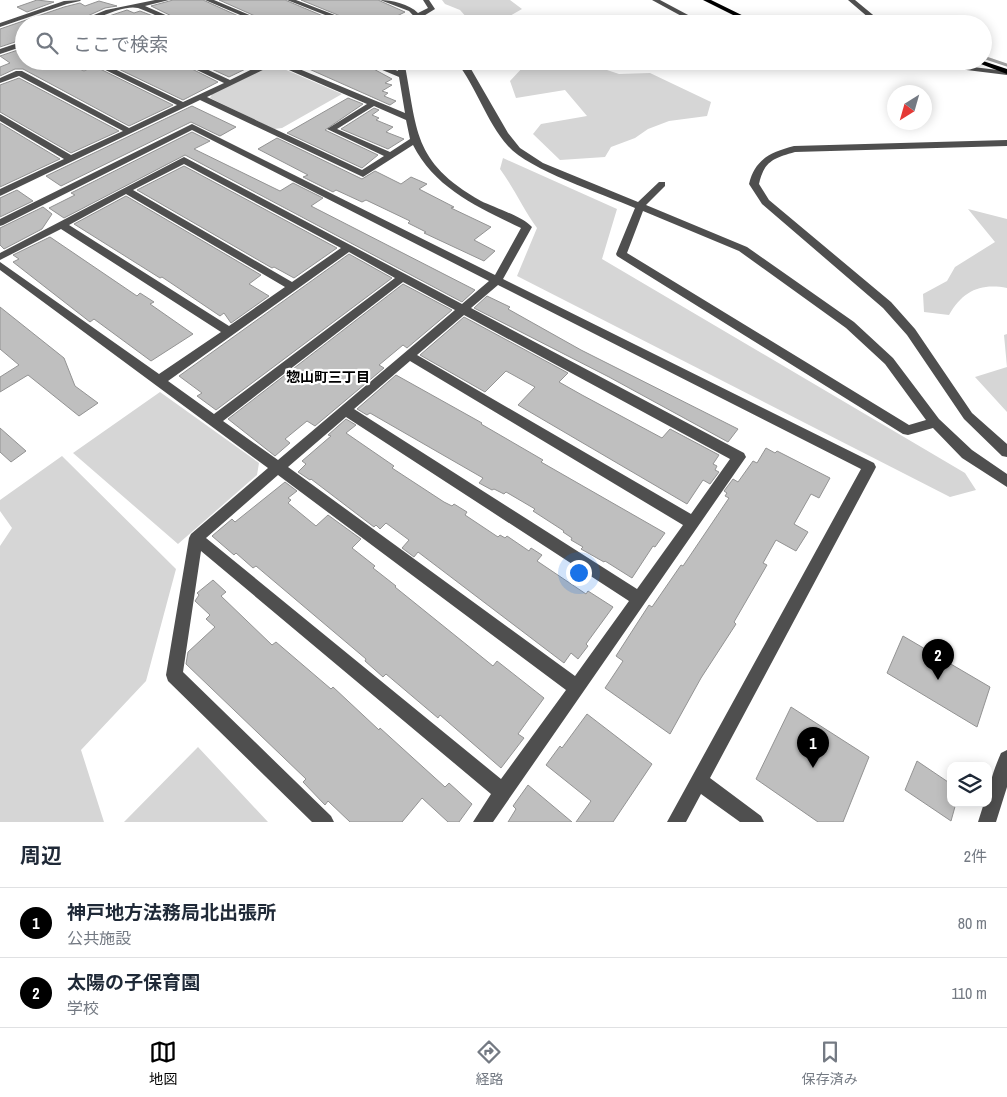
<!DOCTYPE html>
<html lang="ja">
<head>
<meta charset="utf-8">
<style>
  :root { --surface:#fff; --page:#f6f6f7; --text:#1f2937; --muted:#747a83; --line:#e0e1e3; --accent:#000 }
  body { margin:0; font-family:"Archivo Narrow","Noto Sans JP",sans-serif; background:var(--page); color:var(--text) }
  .controls { position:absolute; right:15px; bottom:15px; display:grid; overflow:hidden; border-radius:10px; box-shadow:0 2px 12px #0003 }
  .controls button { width:45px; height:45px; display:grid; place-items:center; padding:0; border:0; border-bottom:1px solid var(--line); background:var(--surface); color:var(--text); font:25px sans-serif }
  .compass { position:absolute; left:887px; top:85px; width:45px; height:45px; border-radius:50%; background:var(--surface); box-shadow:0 2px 12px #0003; rotate:217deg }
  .you { position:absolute; left:578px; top:572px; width:18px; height:18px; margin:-12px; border:4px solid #fff; border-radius:50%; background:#1a73e8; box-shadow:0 0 0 8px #1a73e833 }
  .badge { display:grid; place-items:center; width:32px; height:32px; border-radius:50%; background:var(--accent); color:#fff; font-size:16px; font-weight:700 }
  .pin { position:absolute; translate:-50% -41px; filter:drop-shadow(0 1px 2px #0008) }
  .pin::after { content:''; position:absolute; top:26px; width:18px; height:15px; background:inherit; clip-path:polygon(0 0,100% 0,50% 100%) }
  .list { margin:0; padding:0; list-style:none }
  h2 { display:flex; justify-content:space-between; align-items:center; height:65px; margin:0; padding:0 20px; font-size:21px }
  h2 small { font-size:16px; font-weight:400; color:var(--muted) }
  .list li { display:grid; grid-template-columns:32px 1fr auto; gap:15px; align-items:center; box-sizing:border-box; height:70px; padding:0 20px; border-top:1px solid var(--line) }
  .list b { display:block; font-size:19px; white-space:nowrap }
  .list p { margin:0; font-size:16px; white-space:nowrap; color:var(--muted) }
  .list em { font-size:16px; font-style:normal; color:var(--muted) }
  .icon { flex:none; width:28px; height:28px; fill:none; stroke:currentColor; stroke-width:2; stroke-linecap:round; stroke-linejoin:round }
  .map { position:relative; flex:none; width:1007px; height:822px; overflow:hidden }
  .search { position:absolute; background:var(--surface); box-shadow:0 2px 12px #0003; left:15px; right:15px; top:15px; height:55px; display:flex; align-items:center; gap:12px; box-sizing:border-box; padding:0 18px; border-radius:28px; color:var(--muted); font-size:19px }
  .sheet { height:205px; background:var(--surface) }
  nav { display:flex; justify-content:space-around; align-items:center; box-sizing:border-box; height:70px; border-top:1px solid var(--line); background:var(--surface); font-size:14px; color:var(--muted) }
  nav a { display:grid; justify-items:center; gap:2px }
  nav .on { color:var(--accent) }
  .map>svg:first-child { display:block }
  .green { fill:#d6d6d6 }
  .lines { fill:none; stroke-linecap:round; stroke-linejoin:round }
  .stream { stroke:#9d9d9d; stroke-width:3 }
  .building { fill:#bfbfbf; stroke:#939393 }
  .minor { fill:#4f4f4f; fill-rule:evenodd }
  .major { fill:#000; fill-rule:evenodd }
  .labels { text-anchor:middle; stroke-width:4.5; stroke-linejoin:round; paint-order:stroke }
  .neighbourhood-label { font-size:14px; font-weight:bold; fill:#000; stroke:#fff }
</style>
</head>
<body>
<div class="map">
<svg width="1007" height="822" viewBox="0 0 1007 822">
  <rect width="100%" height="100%" fill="#fff"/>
  <!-- green -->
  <path class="green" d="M442,0H510L522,9L496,24H458L468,19L460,10L445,4Z
    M522,61H580L619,74L650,73L711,102L707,116L669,121L648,129L635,138L611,147L605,157L560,160L533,134L541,124L587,116L565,90L516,98L510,81L524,66Z
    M277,66L342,94L282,128L274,129L210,98L212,94L267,67Z
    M503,158L617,209L602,259L965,473L976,490L950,497L517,276L537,228C523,209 514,188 500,169Z
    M968,209L1007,219V288C980,283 963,291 949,315L924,312L923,294L947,281L955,267L995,242Z
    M1007,334V412L975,377L1007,367L1004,335Z
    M160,392L259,463L257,475L178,544L73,453Z
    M62,456L176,569L146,681L81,750L104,822H0V546L12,528L0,511V500Z
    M198,747L268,822H124Z"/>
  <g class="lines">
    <!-- stream -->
    <path class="stream" d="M983,57L1007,65"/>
  </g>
  <!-- building -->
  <path class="building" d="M37,0L54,2L27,12L17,7Z
    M173,0H203L256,24H188L151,6Z
    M219,0H285L342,24H273Z
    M301,0H378L405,12L389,20L383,18L382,24H360Z
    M99,1L117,6L105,8L70,24H24V39L0,47V29L64,7L80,3L85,6Z
    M127,10L134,13L140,11L153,16L138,24H85Z
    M24,48V61L38,67L55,61H63L84,71L94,66L173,105L129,126L23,69H15L0,76V67L10,63L0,56Z
    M176,61L218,82L183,100L104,62Z
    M194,61H262L229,77Z
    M291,61H359L392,79L385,83L392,85L382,91L388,93L384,96L396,101L390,105Z
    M19,78L119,131L71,153L0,112V85Z
    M348,98L363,104L325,130L378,155L362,168L287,133Z
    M192,106L236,127L220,136L191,122L61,186L46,176Z
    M374,108L379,110L372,115L379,118L376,120L393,127L386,132L404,139L388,149L341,129Z
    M0,123L60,159L0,187Z
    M192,132L210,141L194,149L280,191L293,183L323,198L311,206L475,290L462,302L185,155L64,218L49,208L75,195L71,193Z
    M277,138L362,179L375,171L401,184L411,177L427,184L419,189L454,207L451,208L491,227L474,240L495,251L484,261L424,233L426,232L408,223L410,221L366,200L362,202L336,190L333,192L303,177L308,175L258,149Z
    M184,166L337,248L294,278L274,267L272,268L137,190Z
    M17,190L33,201L0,217V198Z
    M126,196L261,275L249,284L269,296L231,323L224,313L220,316L162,277L160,278L74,224Z
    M43,207L52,214L42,229L4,249L0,245V228Z
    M50,237L137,296L140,293L154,302L150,304L193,334L151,361L94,319L90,322L13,262L19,259L13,255Z
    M349,254L392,278L216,410L197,396L202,393L179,376Z
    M403,284L452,310L407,348L403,345L379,365L384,368L315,426L307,421L285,439L290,443L275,456L228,419Z
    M487,296L510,307L508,309L581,350L738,429L728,442L609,377L474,308Z
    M0,307L64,358L75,386L98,403L79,416L28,375L0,392V377L19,365L0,349Z
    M464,317L568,373L559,382L582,395L662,438L670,429L719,455L713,464L717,466L715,470L719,472L710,484L703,480L687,504L518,405L535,387L506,371L485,392L420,355Z
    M396,375L482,423L481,424L543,460L541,462L665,533L655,547L653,546L632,578L605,561L604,562L581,549L583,547L571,540L572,538L563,532L564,531L533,511L535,509L506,492L504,494L494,489L492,490L479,483L483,478L370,413L367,415L357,409Z
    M346,419L356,425L346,433L394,466L392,468L444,502L452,506L454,504L467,512L465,515L498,537L500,535L505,538L507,536L529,551L531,548L542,555L537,561L586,594L588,591L613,607L586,644L588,646L578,659L571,653L564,663L418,552L414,557L402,548L409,540L386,523L380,529L376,525L374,527L311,479L310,480L298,472L306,464L302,461L331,436L328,435Z
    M0,428L26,451L11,462L0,452Z
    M766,448L775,453L777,451L830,478L819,498L811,494L794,524L808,532L796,551L776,540L763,563L767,565L734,622L736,624L701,678L670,734L605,688L623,661L616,656L636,625L649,605L652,607L681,565L683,566L729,498L725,496L727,493L724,491L733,479L738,482L753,461L757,463Z
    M285,482L297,491L288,498L291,500L288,503L316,526L328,515L361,539L352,548L375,566L373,568L396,586L395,587L493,666L497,661L544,698L518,734L524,738L501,768L440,715L438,718L386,674L383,677L365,661L366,659L256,566L253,568L236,553L234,555L212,536L232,519L235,522Z
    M213,580L226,592L221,596L272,645L276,642L331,689L333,687L379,730L380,728L445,787L449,783L472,804L459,822H448L422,798L402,822H350L328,801L325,805L303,782L306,779L186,664L188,652L215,627L206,619L210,615L195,601L199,595L197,593Z
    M903,636L990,687L977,727L887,673Z
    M791,707L869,757L843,822H818L756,779Z
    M587,714L652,764L613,822H576L591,801L546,765L560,746L562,748Z
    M917,761L951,784V803H956L951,821L905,790Z
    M528,785L572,822H508L516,809L513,806Z"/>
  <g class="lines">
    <!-- minor -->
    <path class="minor" d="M81,0L80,1L67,4L0,27V23L64,1Z
      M155,0H169L145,6L186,24H176L163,18L150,24H140L157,16C151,13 144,10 138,8C120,4 92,24 72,24L106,10Z
      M205,0H214L271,24H261Z
      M287,0H296L358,24H348Z
      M380,0C392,0 409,4 418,13L428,8L423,0H429L435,9L422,17L428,24H421L409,11Z
      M652,0H660L705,24H696Z
      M848,0H855L884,24H876Z
      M24,41V46L0,54V49Z
      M87,61H98L183,102L224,83L178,61H189L230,80L269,61H280L405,113L399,77L361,61H372L398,71L396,61H404C418,130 411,161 481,201C495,208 522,216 532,227L503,279L874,463L876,467L874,471L710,778L761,816L764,822H740L701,794L686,822H667L861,469L498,285L471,308L744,453L746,457L493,822H473L491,794L201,551L183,672L331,816L334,822H312L168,681L166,675L189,538L191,534L268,468L0,270V262L159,374L221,332L61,229L0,260V253L184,157L462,304L489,281L192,130L3,225L0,226V219L192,124L495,275L521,228C480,208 435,189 413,145L363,177L200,100L0,196V189L64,159L0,121V114L71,155L123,131L19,76L0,83V78L16,71H22L129,128L177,105ZM275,64L367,104L327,129L384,156L362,170L207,97ZM374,106L406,120L410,139L390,152L337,129ZM184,164L341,248L292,282L133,190ZM126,194L285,287L229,326L69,225ZM349,252L395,278L214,414L168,381ZM403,282L455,310L278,460L223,421ZM464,315L730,459L691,514L417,355ZM410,361L683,525L637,589L354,409ZM346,417L629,601L575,676L288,467ZM278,475L566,690L501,779L206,538Z
      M456,61H464L471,69L508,133L520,148L543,163L638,202L659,182H665V186L646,205L747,247L854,322L893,358L939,419L972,450L1007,474V487L962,458L933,428L908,435L903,434L617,256L616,254L635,208C603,194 529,170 508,146C486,121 477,88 456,61ZM643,211L739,251L846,328L885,364L926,420L909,425L627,253Z
      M894,61H921L1007,71V75Z
      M1007,140V146L795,152C774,158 764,161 759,184L769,200L891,302L915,329L972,413L1007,444V457L1002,456L964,419L907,335L883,308L762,204L749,184C755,159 771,152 794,146Z
      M1007,750V787L996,822H978L984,803H988C988,786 994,769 1001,753Z"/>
    <!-- major -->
    <path class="major" d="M703,0H711L760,24H751Z
      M973,61H983L1007,69V74Z"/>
  </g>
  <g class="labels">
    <!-- neighbourhood labels -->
    <g class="neighbourhood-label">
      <text x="328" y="382">惣山町三丁目</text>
    </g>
  </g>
</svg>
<div class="controls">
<button><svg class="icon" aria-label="layers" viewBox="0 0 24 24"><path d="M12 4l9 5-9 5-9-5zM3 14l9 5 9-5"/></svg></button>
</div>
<svg class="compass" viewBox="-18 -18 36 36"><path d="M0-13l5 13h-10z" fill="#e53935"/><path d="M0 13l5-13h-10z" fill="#747a83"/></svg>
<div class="you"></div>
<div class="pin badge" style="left:813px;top:768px">1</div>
<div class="pin badge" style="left:938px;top:680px">2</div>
<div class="search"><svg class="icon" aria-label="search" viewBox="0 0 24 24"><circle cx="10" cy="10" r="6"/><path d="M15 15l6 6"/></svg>ここで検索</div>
</div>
<section class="sheet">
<h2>周辺<small>2件</small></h2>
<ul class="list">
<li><span class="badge">1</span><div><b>神戸地方法務局北出張所</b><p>公共施設</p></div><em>80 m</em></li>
<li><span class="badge">2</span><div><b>太陽の子保育園</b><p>学校</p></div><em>110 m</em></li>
</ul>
</section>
<nav>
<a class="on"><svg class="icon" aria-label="map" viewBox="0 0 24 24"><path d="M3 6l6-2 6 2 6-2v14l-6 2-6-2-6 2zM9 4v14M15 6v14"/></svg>地図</a>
<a><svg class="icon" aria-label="directions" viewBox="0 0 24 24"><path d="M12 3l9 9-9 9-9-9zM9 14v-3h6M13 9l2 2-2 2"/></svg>経路</a>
<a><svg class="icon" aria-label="saved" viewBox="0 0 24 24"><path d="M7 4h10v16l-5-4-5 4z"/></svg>保存済み</a>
</nav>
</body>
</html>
